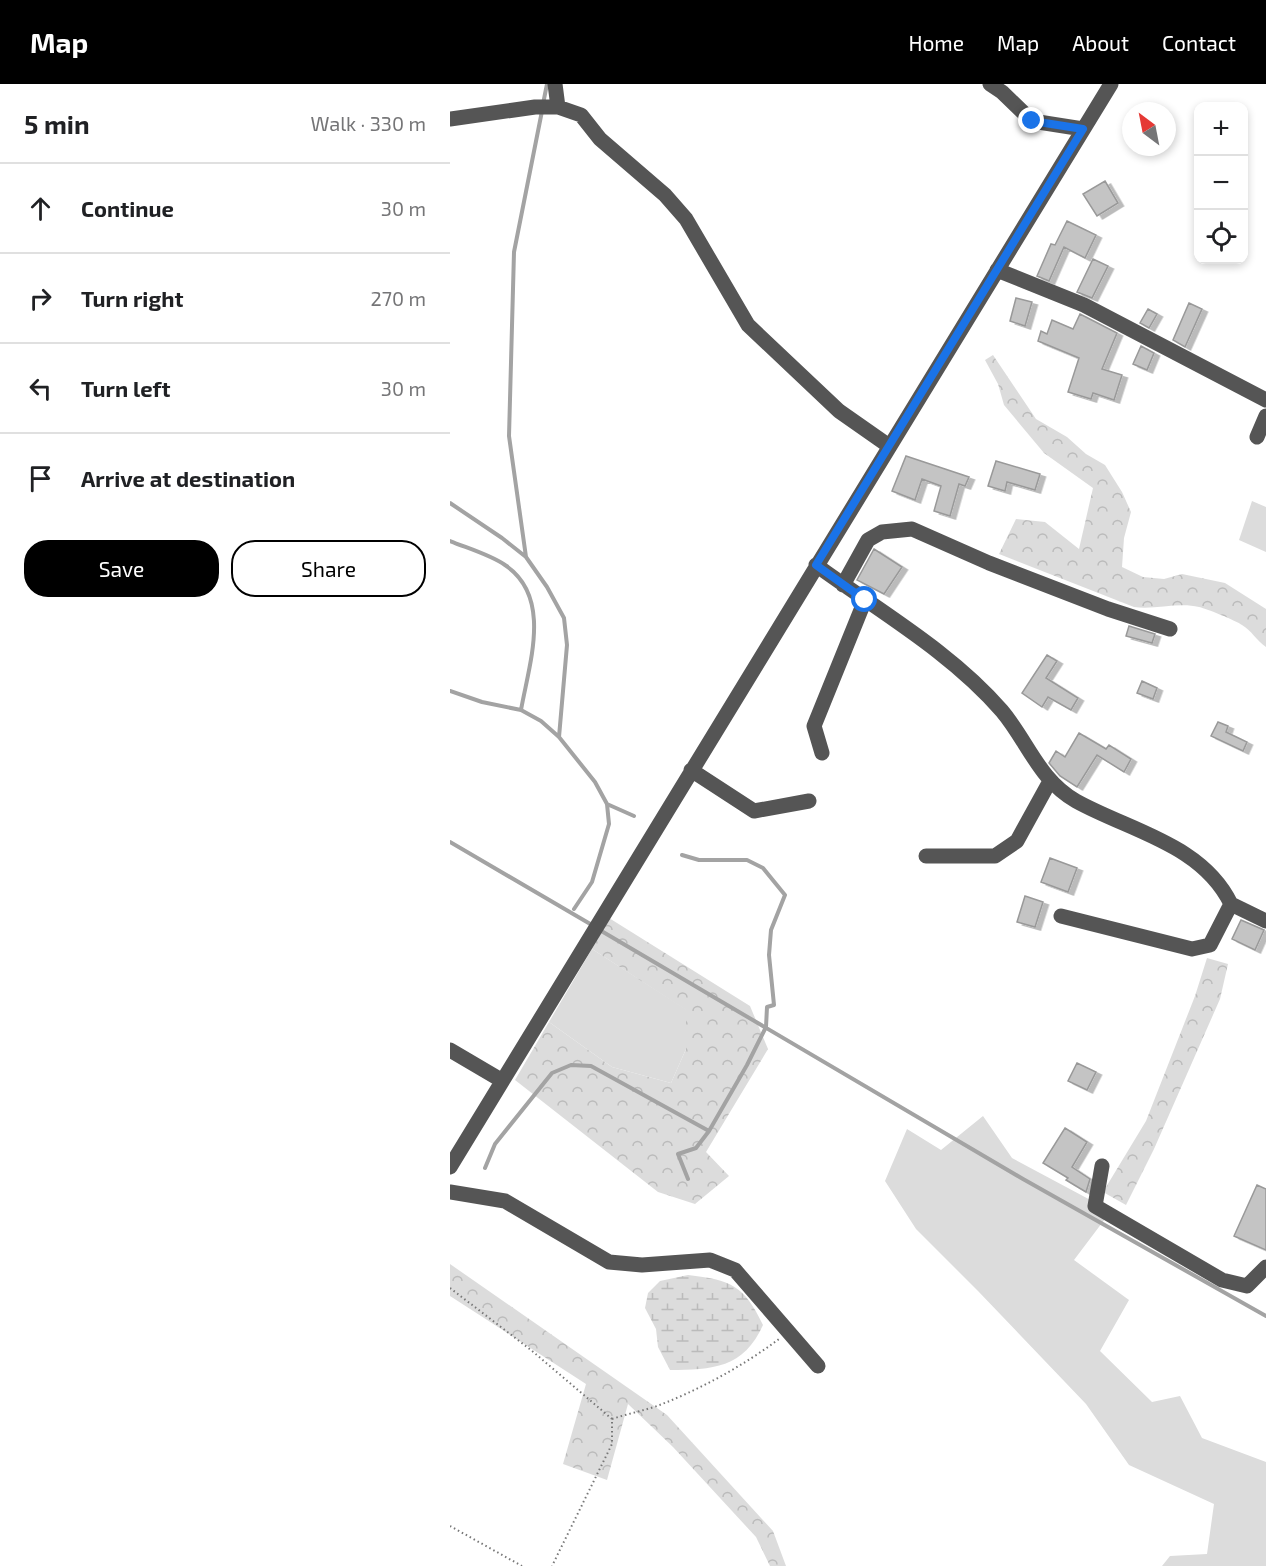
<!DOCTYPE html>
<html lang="en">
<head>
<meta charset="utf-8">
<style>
  :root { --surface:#fff; --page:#f2f2f2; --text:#202124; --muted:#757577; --line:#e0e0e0; --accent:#000 }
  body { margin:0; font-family:"Exo 2",sans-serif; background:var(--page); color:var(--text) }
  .controls { position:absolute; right:18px; top:18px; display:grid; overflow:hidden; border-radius:12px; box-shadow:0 3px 9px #0003 }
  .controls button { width:54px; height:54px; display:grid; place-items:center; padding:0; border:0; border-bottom:2px solid var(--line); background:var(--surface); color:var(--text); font:30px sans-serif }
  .compass { position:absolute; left:672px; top:18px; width:54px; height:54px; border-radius:50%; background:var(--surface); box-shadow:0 3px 9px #0003; rotate:328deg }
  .stop { position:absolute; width:18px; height:18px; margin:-14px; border:4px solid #1a73e8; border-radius:50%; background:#fff }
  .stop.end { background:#1a73e8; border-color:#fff; box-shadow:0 2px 6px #0008 }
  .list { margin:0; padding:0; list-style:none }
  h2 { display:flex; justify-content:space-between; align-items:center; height:78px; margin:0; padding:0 24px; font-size:26px }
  h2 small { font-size:20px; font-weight:400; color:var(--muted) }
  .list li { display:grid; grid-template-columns:39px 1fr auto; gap:18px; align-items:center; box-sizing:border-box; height:90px; padding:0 24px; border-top:2px solid var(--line) }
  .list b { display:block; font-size:22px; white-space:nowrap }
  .list em { font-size:20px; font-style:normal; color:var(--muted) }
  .actions { display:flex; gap:12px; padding:18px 24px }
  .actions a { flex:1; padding:14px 0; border:2px solid var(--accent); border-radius:24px; text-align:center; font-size:21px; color:var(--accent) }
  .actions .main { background:var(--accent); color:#fff }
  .icon { flex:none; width:33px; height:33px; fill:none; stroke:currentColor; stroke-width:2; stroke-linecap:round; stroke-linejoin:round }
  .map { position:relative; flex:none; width:816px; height:1482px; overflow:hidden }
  header { display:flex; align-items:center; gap:36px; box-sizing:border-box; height:84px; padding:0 30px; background:var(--accent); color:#fff }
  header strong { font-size:28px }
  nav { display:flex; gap:33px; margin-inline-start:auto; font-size:21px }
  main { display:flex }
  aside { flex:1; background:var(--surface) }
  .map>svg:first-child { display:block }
  .green { fill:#dcdcdc }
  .forest { fill:url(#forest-crowns) }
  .wetland { fill:url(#wetland-marsh) }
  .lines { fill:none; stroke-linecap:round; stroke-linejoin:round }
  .stream { stroke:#a3a3a3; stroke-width:4 }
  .building { fill:#c4c4c4; stroke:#999; stroke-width:1.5; filter:url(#shadow) }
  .path { stroke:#777; stroke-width:2; stroke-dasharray:1.5 3; stroke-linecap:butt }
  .minor { stroke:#555; stroke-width:15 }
  .route { stroke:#1a73e8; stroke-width:8 }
</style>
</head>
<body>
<header>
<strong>Map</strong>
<nav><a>Home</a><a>Map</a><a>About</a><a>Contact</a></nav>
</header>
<main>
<aside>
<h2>5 min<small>Walk · 330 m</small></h2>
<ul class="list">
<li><svg class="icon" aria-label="ahead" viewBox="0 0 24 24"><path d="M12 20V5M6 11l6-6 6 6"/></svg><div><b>Continue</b></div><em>30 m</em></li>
<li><svg class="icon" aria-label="right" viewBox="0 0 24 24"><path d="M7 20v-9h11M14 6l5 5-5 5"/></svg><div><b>Turn right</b></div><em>270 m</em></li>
<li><svg class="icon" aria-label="left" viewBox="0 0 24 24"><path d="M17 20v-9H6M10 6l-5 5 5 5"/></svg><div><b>Turn left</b></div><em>30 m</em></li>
<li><svg class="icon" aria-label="arrive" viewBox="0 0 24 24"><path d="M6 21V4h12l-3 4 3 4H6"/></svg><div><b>Arrive at destination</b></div></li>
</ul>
<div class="actions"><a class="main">Save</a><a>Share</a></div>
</aside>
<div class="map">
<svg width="816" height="1482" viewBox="0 0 816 1482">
  <defs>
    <pattern id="forest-crowns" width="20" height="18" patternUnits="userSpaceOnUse" patternTransform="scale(1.5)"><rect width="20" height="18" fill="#dcdcdc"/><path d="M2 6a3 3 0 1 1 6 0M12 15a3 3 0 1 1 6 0" fill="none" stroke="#bbb"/></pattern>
    <pattern id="wetland-marsh" width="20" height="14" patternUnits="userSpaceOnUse" patternTransform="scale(1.5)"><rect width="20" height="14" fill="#dcdcdc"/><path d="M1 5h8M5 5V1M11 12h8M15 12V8" fill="none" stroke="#bbb"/></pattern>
    <filter id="shadow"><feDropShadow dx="5.5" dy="3" stdDeviation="0" flood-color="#0004"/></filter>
  </defs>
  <rect width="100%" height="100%" fill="#fff"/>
  <!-- green -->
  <path class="green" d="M802,417L816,423V468L789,456Z
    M142,865L237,926L236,965L221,999L162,983L99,938Z
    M533,1032L562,1074L661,1127L624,1176L679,1216L650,1267L702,1318L730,1312L752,1354L816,1378V1482H712L720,1472L757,1470L764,1420L679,1381L636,1320L528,1207L466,1145L435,1097L457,1045L491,1066Z"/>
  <!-- forest -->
  <path class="forest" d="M543,271L586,335L617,353L636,370L655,381L672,408L681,428L674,454L672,483L693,493L714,495L732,490L775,499L816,525V563C807,557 801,546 792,541C787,537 755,524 749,523C728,518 705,526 684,523L549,470L566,435L595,438L629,465L643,404L594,369L554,321L548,300L535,276Z
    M159,834L300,922L318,965L256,1068L279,1092L245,1120L208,1108L65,996L99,938L162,983L221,999L236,965V926L142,865Z
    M757,874L778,880L770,915L704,1065L676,1121L653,1108L696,1037L745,912Z
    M0,1180L217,1331L323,1447L336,1482H320L306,1453L223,1363L178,1320L157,1396L113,1380L136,1300L0,1212Z"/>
  <!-- wetland -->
  <path class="wetland" d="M238,1191C281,1196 294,1201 313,1241C294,1284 262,1286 220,1286L208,1263L206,1245L195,1224L198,1209L210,1197Z"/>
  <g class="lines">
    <!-- stream -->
    <path class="stream" d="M93,20L97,0
      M0,419L52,454L76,473L97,503L114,534L117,561L109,653
      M0,457C17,464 41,471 55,481C103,513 79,580 71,626
      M76,473L59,352L64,168L92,27
      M0,607L32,618L71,626L91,637L109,653L145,698L157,720L159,740L142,798L124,825
      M157,720L184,732
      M0,758L142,841
      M232,771L249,776H297L313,784L335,811L321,846L319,871L324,921L317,923L316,943L297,981L259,1047L246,1064L228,1070L238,1095
      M148,845L573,1095L816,1232
      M35,1084L45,1060L102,989L121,981L141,982L259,1047"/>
  </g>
  <!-- building -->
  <path class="building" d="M655,97L668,119L647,132L633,110Z
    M617,137L646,151L635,174L614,163L599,197L587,192L601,160L605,161Z
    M643,175L658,182L642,214L627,208Z
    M566,214L582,218L575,242L560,237Z
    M739,219L752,225L735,263L723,256Z
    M698,225L707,230L699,244L690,239Z
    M630,230L667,249L652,285L672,291L664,316L643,309L641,315L618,308L629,274L588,257L591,247L597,250L602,236L623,245Z
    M691,262L704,269L697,286L683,280Z
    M456,372L519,393L515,402L509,400L500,432L484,427L491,402L472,395L465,416L442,407Z
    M546,377L590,390L585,406L557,398L555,407L538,402Z
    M424,465L452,483L434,510L407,496Z
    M679,542L705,550L702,559L676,552Z
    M597,571L607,577L596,594L628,614L621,626L598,613L592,623L572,609Z
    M692,597L707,604L703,615L687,609Z
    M768,638L778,642L776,648L797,658L793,667L761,652Z
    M629,649L656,665L659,661L681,675L674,688L647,671L627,703L610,692L599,679L606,667L615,673Z
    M600,774L627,784L618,808L591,798Z
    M575,812L593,818L585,843L567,838Z
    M791,836L814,846L805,866L782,855Z
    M627,979L646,988L637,1006L618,997Z
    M615,1044L637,1058L622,1083L640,1095L636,1108L616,1096L618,1094L593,1079Z
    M807,1101L816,1105V1166L784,1152Z"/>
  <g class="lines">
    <!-- path -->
    <path class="path" d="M0,1204L81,1266L162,1335V1360L102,1482
      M162,1335C177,1330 192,1327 207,1322C249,1306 293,1282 329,1255
      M0,1442L72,1482"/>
    <!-- minor -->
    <path class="minor" d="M105,0L108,23
      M540,0L552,8L582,37L633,45
      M0,35L85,23H108L131,31L150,55L215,111L236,135L298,241L389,327L439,362
      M547,186L634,221L816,316
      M807,353L816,332
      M366,481C429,527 501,568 552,627C578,658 589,696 626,717C680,747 752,760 781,820L760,861L742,865L611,832
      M393,501L418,456L432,448L462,445L539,479L658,525L720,545
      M372,669L364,642L415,516
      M241,686L304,727L359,717
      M476,772H545L567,757L600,697
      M781,820L816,837
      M0,966L51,996
      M652,1082L645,1122L772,1196L797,1202L816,1183
      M0,1083L661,0
      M0,1108L55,1117L159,1178L192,1181L260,1176L285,1186L368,1282"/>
  </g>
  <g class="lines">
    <!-- route -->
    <path class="route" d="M415,516L366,481L633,45L582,37"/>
  </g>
</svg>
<div class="controls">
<button>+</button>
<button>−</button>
<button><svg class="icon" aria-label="locate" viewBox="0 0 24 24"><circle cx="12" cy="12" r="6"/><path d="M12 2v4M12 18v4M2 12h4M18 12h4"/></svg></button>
</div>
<svg class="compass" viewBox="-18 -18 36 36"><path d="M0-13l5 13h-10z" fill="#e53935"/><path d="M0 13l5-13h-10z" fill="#757577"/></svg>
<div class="stop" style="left:415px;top:516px"></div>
<div class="stop end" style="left:582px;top:37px"></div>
</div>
</main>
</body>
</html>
